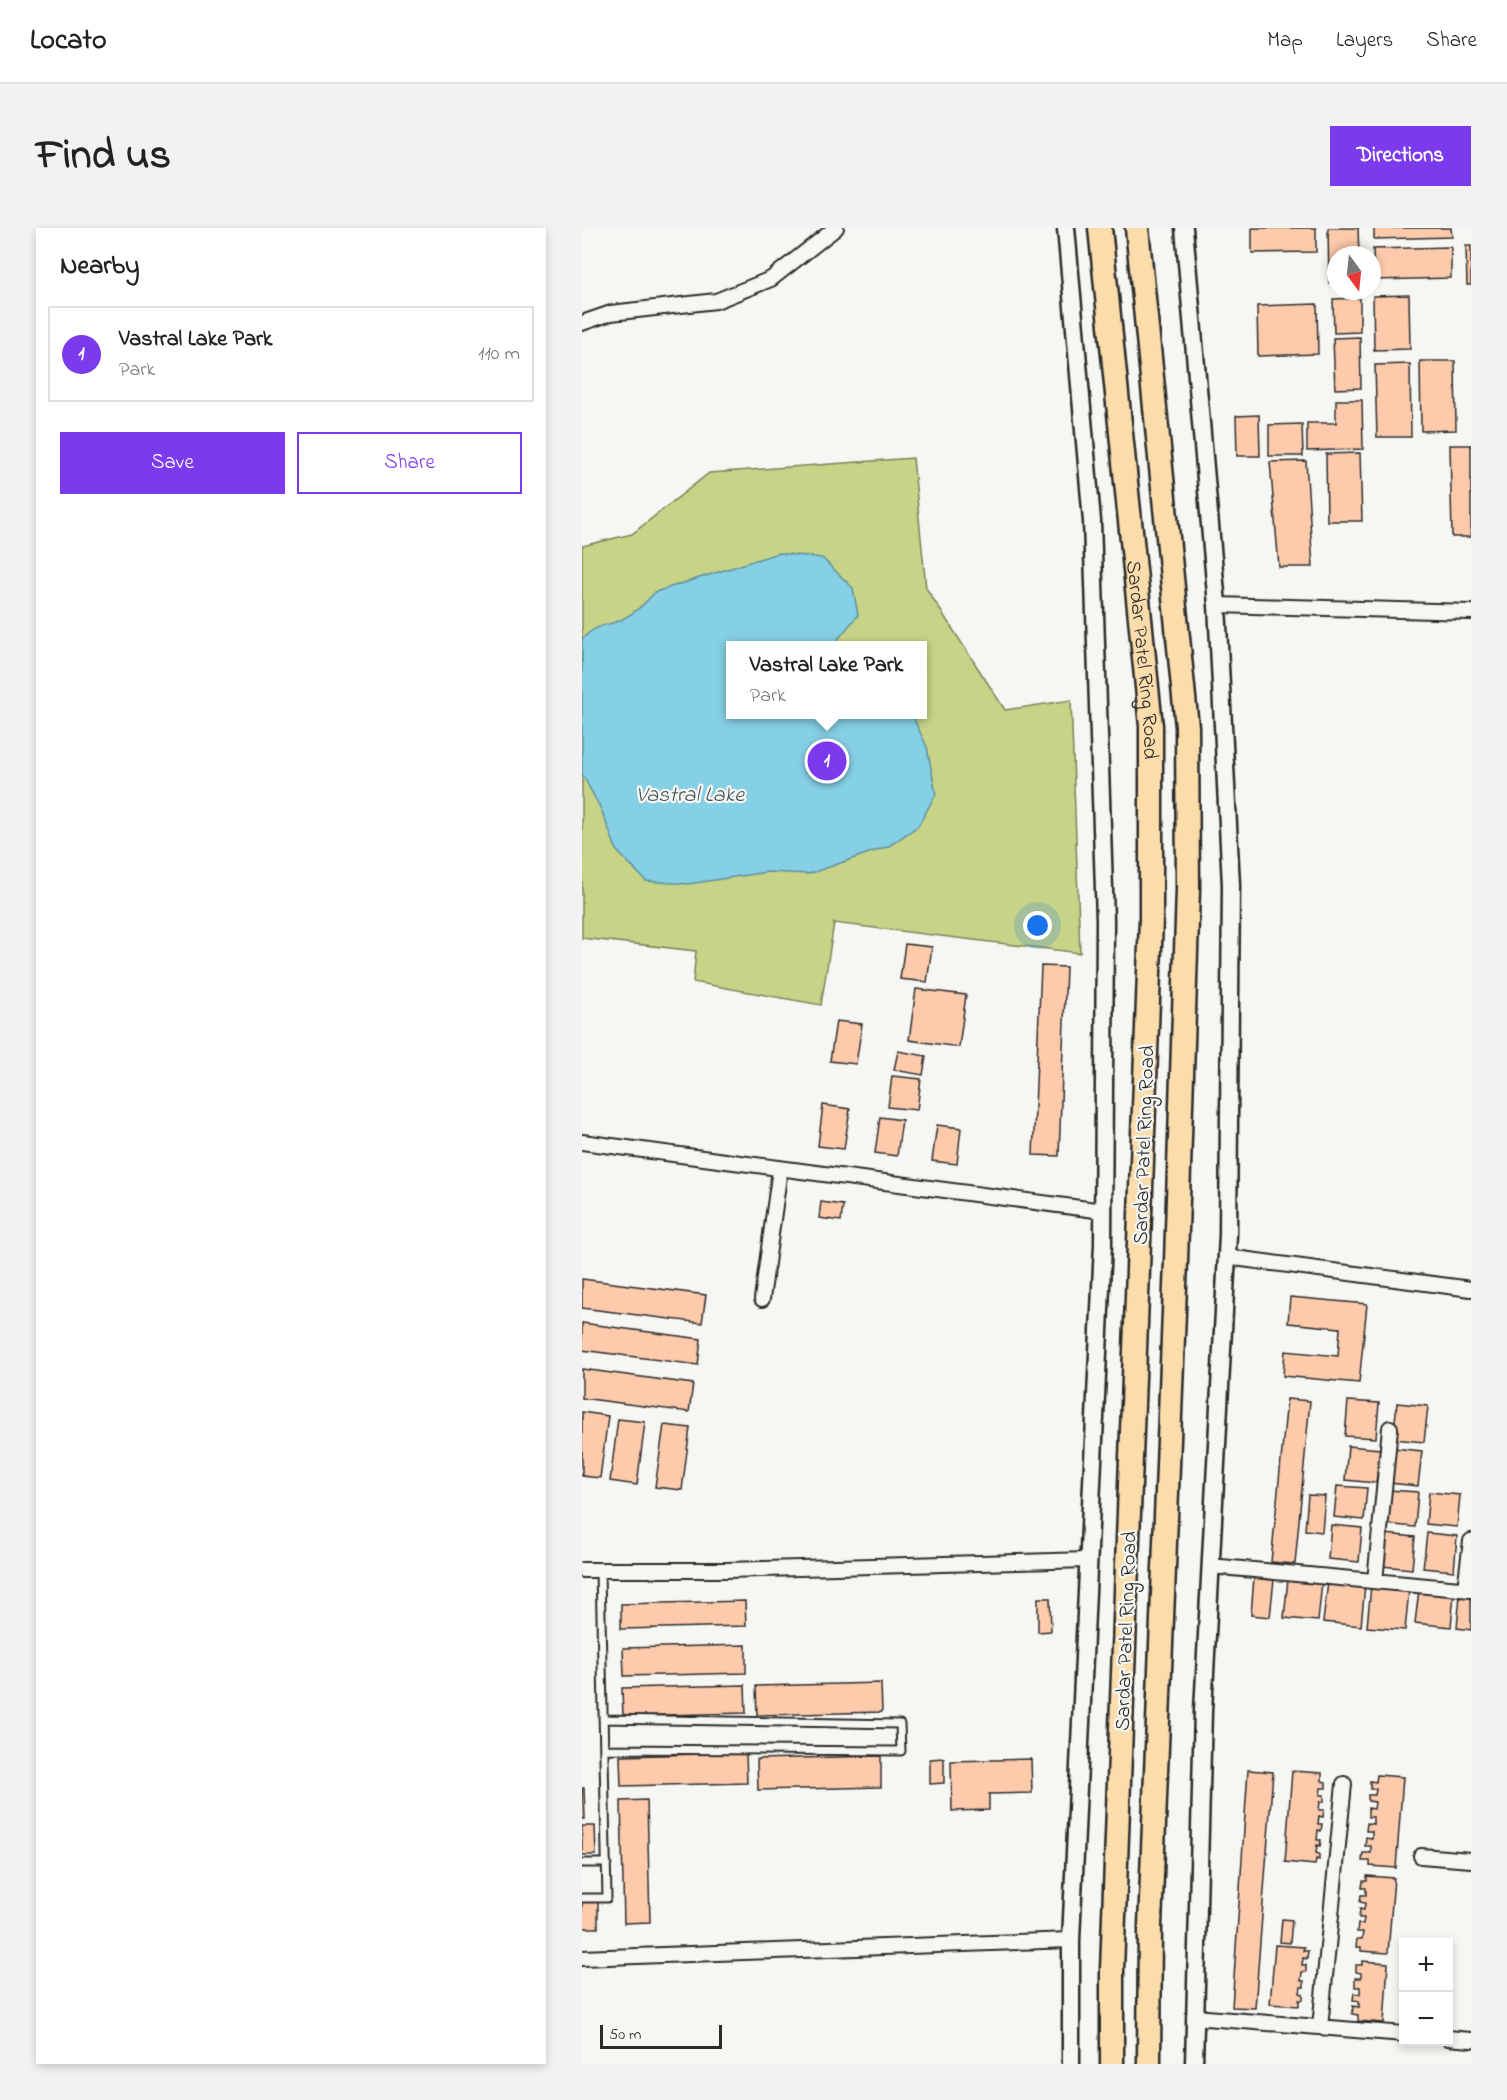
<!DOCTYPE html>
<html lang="en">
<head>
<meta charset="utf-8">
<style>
  :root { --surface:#fff; --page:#f2f2f2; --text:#222; --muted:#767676; --line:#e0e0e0; --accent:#7c3aed }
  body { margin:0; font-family:"Indie Flower",sans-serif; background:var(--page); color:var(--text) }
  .controls { position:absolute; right:18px; bottom:18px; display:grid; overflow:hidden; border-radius:0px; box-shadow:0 3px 9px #0003 }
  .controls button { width:54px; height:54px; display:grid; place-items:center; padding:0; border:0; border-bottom:2px solid var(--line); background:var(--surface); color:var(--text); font:30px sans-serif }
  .compass { position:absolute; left:745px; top:18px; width:54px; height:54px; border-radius:50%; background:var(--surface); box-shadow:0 3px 9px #0003; rotate:165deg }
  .scale { position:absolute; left:18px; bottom:15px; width:122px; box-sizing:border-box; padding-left:6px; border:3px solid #2b2b2b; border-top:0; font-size:16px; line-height:21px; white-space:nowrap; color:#2b2b2b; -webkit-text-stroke:4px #f6f6f2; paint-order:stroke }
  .you { position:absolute; left:456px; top:698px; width:21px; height:21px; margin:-15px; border:4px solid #fff; border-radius:50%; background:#1a73e8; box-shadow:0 0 0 9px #1a73e833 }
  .badge { display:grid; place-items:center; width:39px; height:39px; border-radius:50%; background:var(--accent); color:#fff; font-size:20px; font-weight:700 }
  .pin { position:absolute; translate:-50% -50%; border:3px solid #fff; box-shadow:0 2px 6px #0006 }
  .popup { position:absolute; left:144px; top:413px; width:201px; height:78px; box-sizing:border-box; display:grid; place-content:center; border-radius:0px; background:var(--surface); filter:drop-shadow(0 2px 4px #0005); font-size:20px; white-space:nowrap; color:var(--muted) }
  .popup b { font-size:22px; color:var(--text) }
  .popup::after { content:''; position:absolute; left:50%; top:100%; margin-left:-12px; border:12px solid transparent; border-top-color:var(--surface) }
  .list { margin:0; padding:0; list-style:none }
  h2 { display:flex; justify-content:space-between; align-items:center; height:78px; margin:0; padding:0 24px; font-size:26px }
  h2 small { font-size:20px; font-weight:400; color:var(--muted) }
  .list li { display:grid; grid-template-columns:39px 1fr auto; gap:18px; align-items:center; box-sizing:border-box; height:96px; margin:0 12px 12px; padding:0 12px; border:2px solid var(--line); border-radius:0px }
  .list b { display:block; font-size:22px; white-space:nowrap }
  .list p { margin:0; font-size:20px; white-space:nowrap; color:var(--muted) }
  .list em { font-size:20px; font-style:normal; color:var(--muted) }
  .actions { display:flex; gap:12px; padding:18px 24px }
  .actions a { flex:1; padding:14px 0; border:2px solid var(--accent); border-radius:0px; text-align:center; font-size:21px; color:var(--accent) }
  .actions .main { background:var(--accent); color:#fff }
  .map { position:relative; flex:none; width:889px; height:1836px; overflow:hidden; border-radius:0px }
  header { display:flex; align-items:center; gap:36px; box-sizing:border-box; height:84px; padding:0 30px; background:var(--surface); border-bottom:2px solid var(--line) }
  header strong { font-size:28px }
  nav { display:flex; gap:33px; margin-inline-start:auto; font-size:21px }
  .intro { display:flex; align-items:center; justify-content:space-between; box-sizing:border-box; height:144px; padding:0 36px }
  h1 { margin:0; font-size:42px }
  .button { padding:15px 27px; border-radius:0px; background:var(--accent); color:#fff; font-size:21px; font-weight:700 }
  main { display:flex; gap:36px; padding:0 36px }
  aside { flex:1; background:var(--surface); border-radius:0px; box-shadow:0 3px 9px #0003 }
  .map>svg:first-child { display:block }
  .green { fill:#c7d487; stroke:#798059; stroke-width:1.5; fill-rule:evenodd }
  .water { fill:#85d0e5; stroke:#618e9b; stroke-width:1.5 }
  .building { fill:#fdcbac; stroke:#2b2b2b; stroke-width:1.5 }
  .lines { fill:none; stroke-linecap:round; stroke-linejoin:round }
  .service-casing { stroke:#2b2b2b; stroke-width:11 }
  .minor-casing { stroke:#2b2b2b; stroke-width:18 }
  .tertiary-casing { stroke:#2b2b2b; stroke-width:21 }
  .trunk-casing { stroke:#2b2b2b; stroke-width:27 }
  .service { stroke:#f6f6f2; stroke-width:7 }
  .minor { stroke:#f6f6f2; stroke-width:14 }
  .tertiary { stroke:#f6f6f2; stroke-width:16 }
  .trunk { stroke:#fbddab; stroke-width:22 }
  .labels { text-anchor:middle; stroke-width:4.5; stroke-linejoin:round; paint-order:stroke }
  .street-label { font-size:21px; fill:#2b2b2b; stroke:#f6f6f2 }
  .water-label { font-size:22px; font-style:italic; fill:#42545a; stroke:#f6f6f2 }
</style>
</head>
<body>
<header>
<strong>Locato</strong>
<nav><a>Map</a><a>Layers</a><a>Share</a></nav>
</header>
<div class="intro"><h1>Find us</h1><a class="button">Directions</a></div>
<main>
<aside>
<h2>Nearby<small></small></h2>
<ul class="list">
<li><span class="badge">1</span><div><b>Vastral Lake Park</b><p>Park</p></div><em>110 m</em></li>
</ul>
<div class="actions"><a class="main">Save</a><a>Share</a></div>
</aside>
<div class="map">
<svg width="889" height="1836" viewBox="0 0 889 1836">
  <rect width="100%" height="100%" fill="#f6f6f2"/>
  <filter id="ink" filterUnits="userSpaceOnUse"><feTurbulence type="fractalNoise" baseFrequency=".0167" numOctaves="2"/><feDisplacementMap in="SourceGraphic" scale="12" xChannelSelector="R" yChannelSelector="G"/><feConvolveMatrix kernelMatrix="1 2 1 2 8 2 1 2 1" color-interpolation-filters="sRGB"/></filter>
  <g filter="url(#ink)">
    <!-- green -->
    <path class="green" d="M331,230L344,360L423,482L489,472L498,725L252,695L239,777L111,754L114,723L0,710V318L50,306L127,245ZM149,418H341V486H149Z"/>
    <!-- water -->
    <path class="water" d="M196,325L240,330L271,360L276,387L256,411L255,417L149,418V486L330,487L345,519L354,566L336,598L307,618L227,646L185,644L106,656L64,653L35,623L19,581L0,546V411C15,396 21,399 39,392C53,385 63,376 73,364Z"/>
    <!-- building -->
    <path class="building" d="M670,0H734V24L670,25Z
      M746,0H776L777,27H754V55H747Z
      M792,0H869L870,9L792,11Z
      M884,18H889V57H885Z
      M869,19V50L792,52L791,21Z
      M827,67L828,121L792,122L791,68Z
      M778,70V104L752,105L751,71Z
      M735,76L736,126L676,128L675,78Z
      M778,109L779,160L753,161L751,110Z
      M838,133H873L874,202L839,203Z
      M828,136L829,209H795L793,137Z
      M754,172H780L781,221L725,223V195H754Z
      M677,187L678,228H655L654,188Z
      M720,196L721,228H687V197Z
      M868,217H889V309H870Z
      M778,225L780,293H745L744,226Z
      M724,233L731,339H697L688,234Z
      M323,716L350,719L345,754L318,751Z
      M459,738L484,739L477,928L451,927Z
      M334,761L384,767L377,819L327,812Z
      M254,793L280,796L274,836L248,833Z
      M316,823L344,828L341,847L312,842Z
      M310,848L339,851L335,882L306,879Z
      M241,877L268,881L262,921L236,918Z
      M298,889L320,892L315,928L293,925Z
      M355,897L379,900L375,936L350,933Z
      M239,974L261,977L259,993L237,990Z
      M0,1051L124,1067L120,1095L0,1080Z
      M708,1069L785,1076L777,1155L701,1148L703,1123L756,1128L758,1100L706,1095Z
      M0,1095L119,1111L116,1137L0,1122Z
      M0,1141L111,1156L107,1184L0,1170Z
      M705,1171L728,1173L713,1336L689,1334Z
      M766,1173L797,1175L794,1210L763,1208Z
      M815,1175L846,1178L842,1214L811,1211Z
      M0,1184L26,1188L18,1250L0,1248Z
      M36,1191L63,1194L55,1257L28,1253Z
      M82,1197L108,1200L100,1262L73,1259Z
      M766,1218L798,1221L794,1255L763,1252Z
      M811,1220L840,1223L836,1258L807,1255Z
      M755,1258L785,1260L782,1292L752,1289Z
      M806,1262L836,1264L833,1299L802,1296Z
      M847,1264L878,1267L875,1299L844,1296Z
      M726,1267L743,1268L740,1304L723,1302Z
      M749,1297L780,1300L777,1334L746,1331Z
      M845,1305L875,1308L872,1343L841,1340Z
      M803,1306L833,1309L830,1341L800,1338Z
      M672,1349L692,1351L688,1389L669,1387Z
      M706,1351L740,1354L736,1393L702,1390Z
      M746,1354L783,1357L779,1398L741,1394Z
      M789,1358L827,1362L823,1402L785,1399Z
      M837,1362L872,1365L869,1399L833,1395Z
      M878,1367L889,1368V1402L875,1400Z
      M456,1370H468L469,1403L456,1404Z
      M163,1373L164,1398L39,1401V1376Z
      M164,1417V1445L42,1448L41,1420Z
      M299,1455L300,1484L175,1487L174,1458Z
      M163,1457L164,1485L41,1488L40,1460Z
      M164,1525L165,1555L39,1558L38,1528Z
      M299,1528V1559L176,1562L175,1531Z
      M362,1530V1555L348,1556V1531Z
      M449,1531L450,1565L407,1566V1582L370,1583L369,1533Z
      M666,1542L691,1544L673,1780L650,1779Z
      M710,1543L740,1545V1553L744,1554V1560H739L738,1567H742V1574H738L737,1582H742L741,1589L737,1588L736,1596H740L739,1603L736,1602L735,1612H739L738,1618L735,1617L734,1625L737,1626V1632L734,1631L733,1637L703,1634Z
      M795,1547L821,1549L814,1640L788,1638V1633H780L781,1625H789V1618H783L784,1609L790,1610V1603H784L785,1595L791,1596V1589H786V1580L792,1581L793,1574L786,1573V1567H793L794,1561H788V1553L794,1554Z
      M0,1560H2L3,1591H0Z
      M65,1572L68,1694L42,1695L39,1573Z
      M0,1598H13L14,1627H0Z
      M785,1648L812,1650L806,1725L779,1723V1719H774L775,1711H780L781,1704H775L776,1696H781L782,1690H777L778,1681L782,1682L783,1675L778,1674L779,1667H784V1660H780L781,1653H785Z
      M16,1672V1700H0V1673Z
      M700,1691L710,1692L708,1715L698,1714Z
      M693,1717L722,1719L721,1723H726L725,1731L721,1730L720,1737H724V1744H720L719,1753H722V1759H719L718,1765L721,1766V1772H717V1778L688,1776Z
      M780,1733L806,1735L802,1795L776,1793V1787L770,1786L771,1778L777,1779V1773L771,1772L772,1765L778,1766V1759H773V1750H779V1745L774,1744V1737H780Z"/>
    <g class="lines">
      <defs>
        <path id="service" d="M21,1491L318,1496L319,1523L22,1521
          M0,1635H25
          M0,1670H25L18,1342"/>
        <path id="minor" d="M0,95L29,85L134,73L189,51L254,0
          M635,377L889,384
          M0,914L521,983
          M645,1029L889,1061
          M180,1071L198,941
          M628,1338L889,1362
          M0,1342H145L506,1332
          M793,1353L808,1200
          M883,1361L889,1313
          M839,1628L889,1632
          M0,1730L489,1712
          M612,1789L822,1806
          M738,1799L762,1556
          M866,1810L889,1812"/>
        <path id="tertiary" d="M484,0L510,293L523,692L521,1016L489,1712V1836
          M602,0L635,377L649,657L646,1007L621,1483L612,1836"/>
        <g id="trunk">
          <path id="s1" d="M518,0L569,498V691L530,1742V1836"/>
          <path d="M555,0L605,499L606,661L594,1033L568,1698L567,1836"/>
        </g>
      </defs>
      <!-- service casing -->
      <use href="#service" class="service-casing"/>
      <!-- minor casing -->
      <use href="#minor" class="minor-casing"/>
      <!-- tertiary casing -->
      <use href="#tertiary" class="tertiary-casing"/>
      <!-- trunk casing -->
      <use href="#trunk" class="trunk-casing"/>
      <!-- service -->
      <use href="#service" class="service"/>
      <!-- minor -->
      <use href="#minor" class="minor"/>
      <!-- tertiary -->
      <use href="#tertiary" class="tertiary"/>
      <!-- trunk -->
      <use href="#trunk" class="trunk"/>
    </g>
  </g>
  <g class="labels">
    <!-- street labels -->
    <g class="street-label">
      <text dy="7" stroke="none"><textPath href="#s1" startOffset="434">Sardar Patel Ring Road</textPath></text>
      <text transform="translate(561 917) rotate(-88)" y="7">Sardar Patel Ring Road</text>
      <text transform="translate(543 1403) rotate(-88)" y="7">Sardar Patel Ring Road</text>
    </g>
    <!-- water labels -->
    <g class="water-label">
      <text x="108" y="573">Vastral Lake</text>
    </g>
  </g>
</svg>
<div class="controls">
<button>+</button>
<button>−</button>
</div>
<svg class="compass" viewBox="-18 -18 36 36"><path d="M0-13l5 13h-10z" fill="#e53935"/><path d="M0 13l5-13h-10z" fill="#767676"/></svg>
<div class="scale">50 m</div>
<div class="you"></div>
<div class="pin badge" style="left:245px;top:533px">1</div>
<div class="popup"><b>Vastral Lake Park</b>Park</div>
</div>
</main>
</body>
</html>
